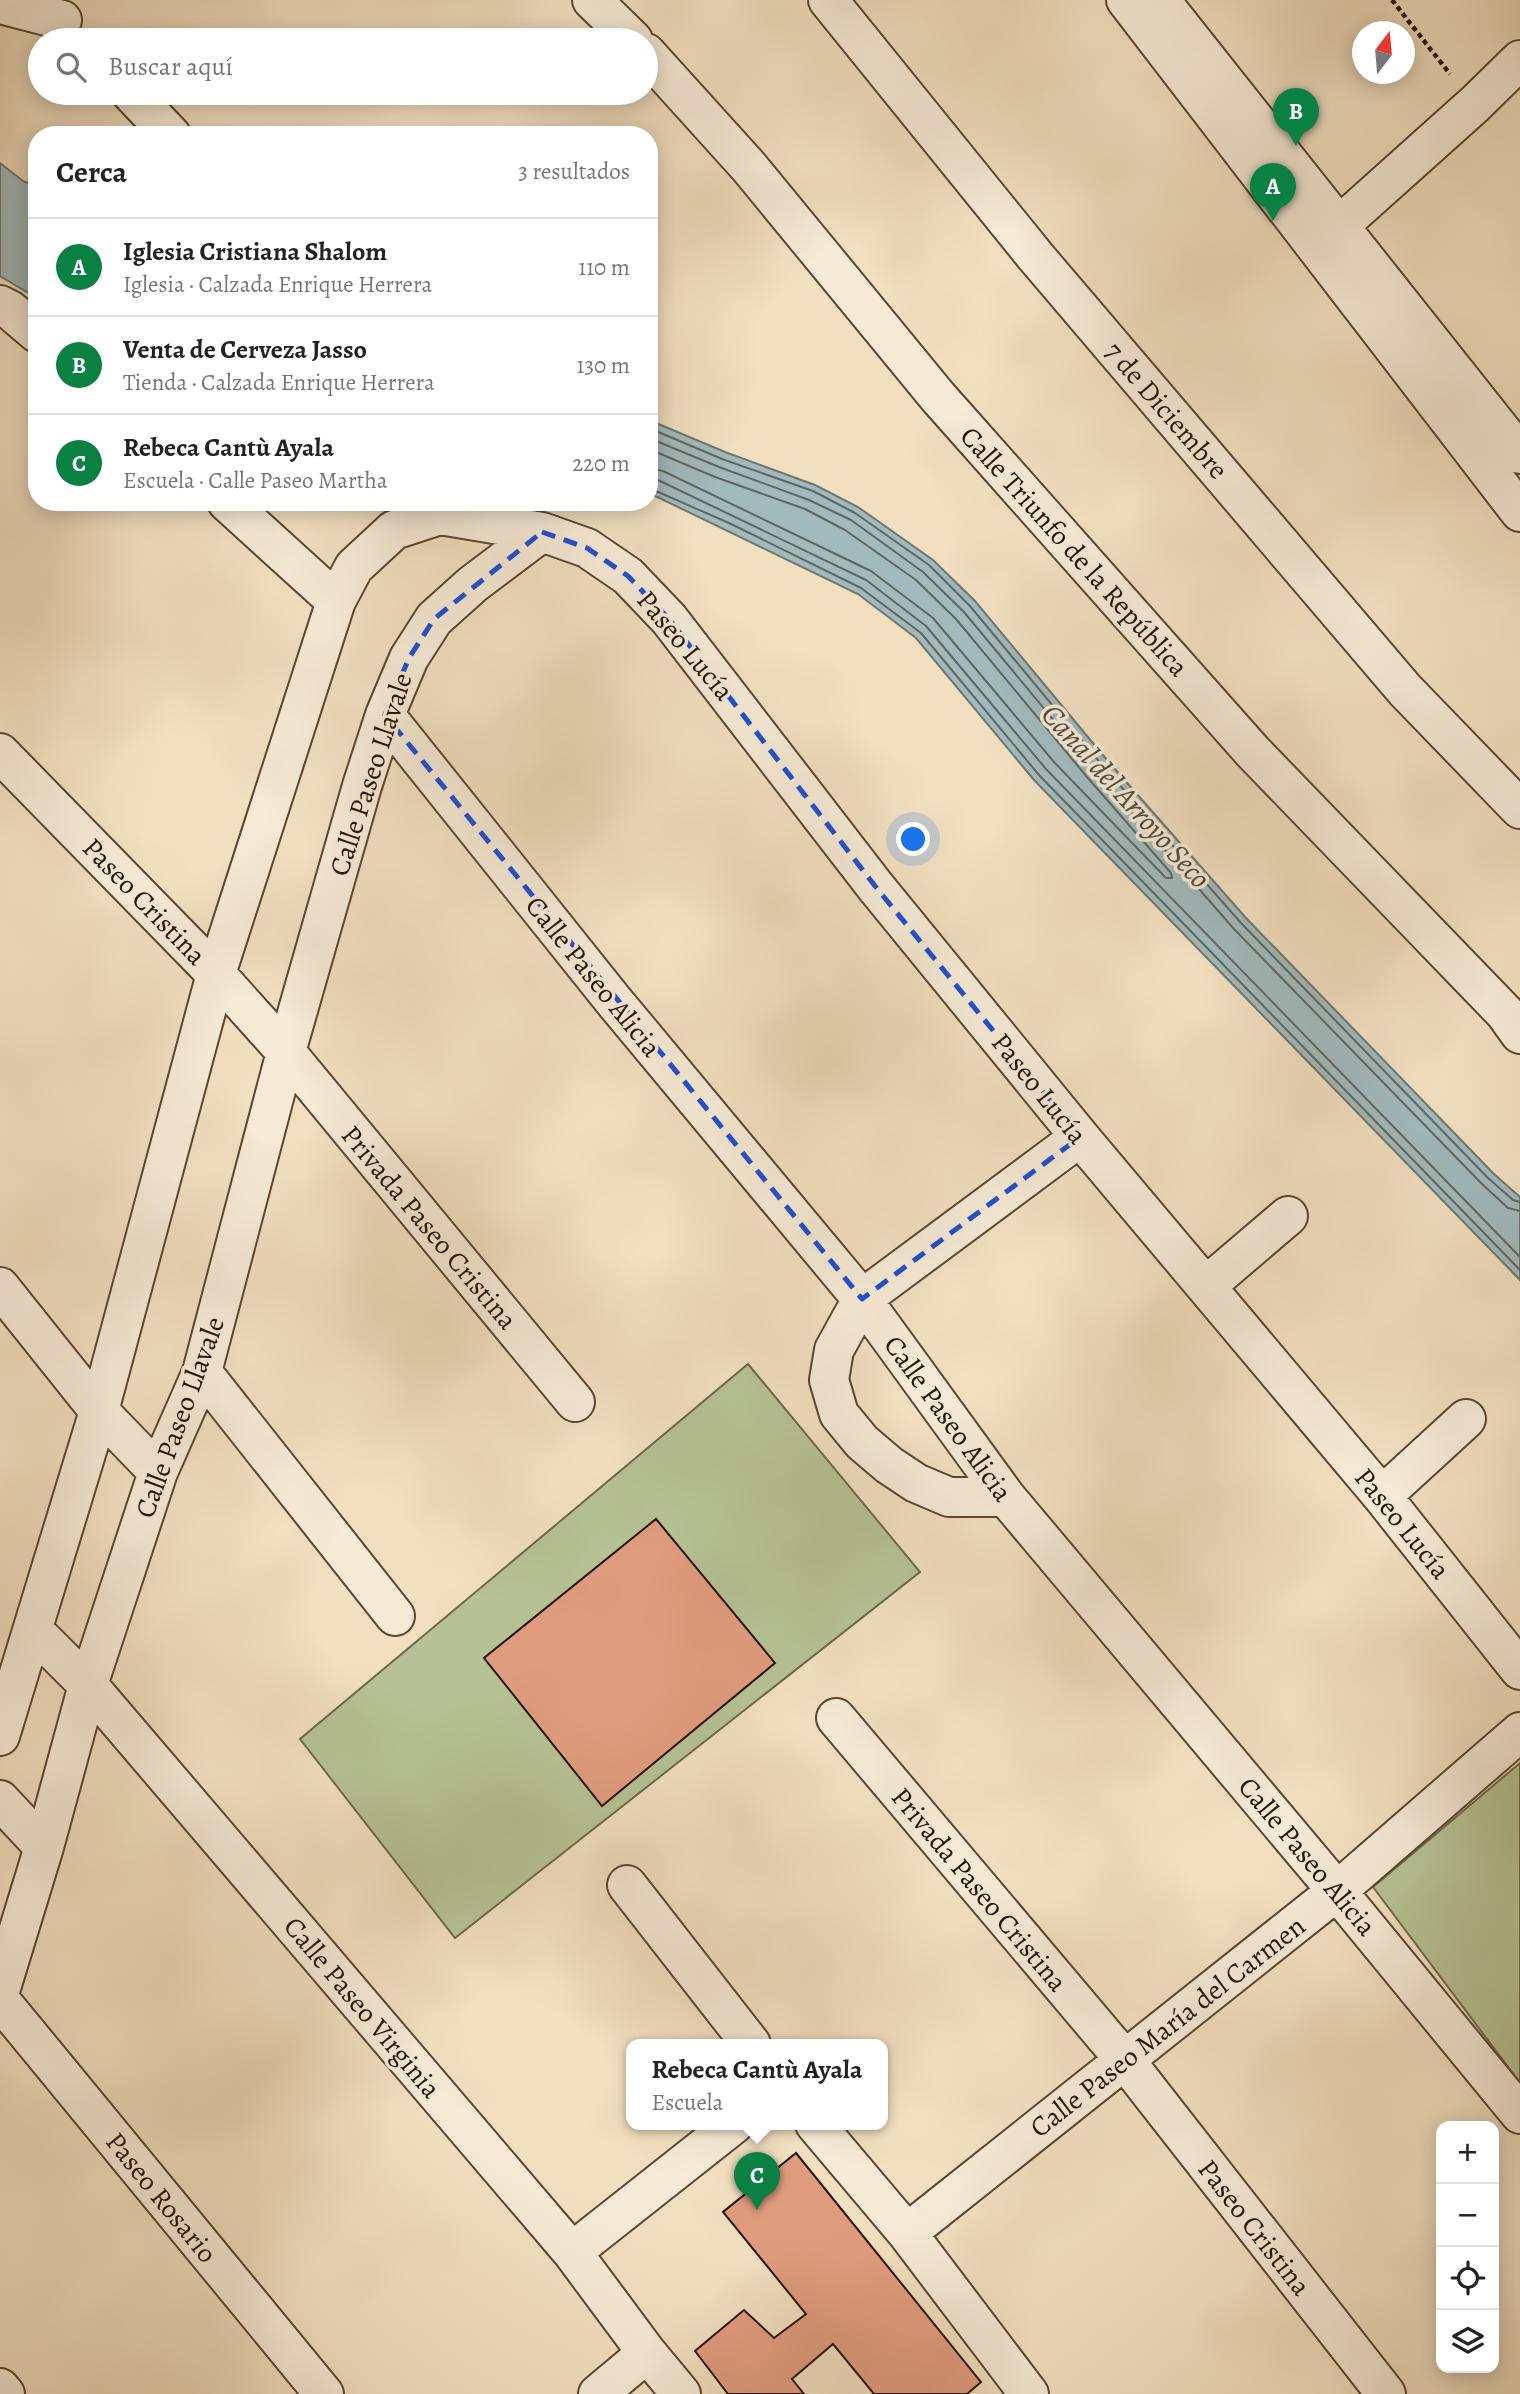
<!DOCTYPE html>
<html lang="es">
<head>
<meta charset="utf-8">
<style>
  :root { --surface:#fff; --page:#f6f6f6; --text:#222; --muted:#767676; --line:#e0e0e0; --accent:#0b8043 }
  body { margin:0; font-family:Alegreya,serif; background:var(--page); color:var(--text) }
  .controls { position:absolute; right:21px; bottom:21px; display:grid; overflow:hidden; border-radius:14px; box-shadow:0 4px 18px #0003 }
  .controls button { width:63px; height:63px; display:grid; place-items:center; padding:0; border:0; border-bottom:2px solid var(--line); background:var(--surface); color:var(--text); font:35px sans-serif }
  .compass { position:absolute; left:1352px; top:21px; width:63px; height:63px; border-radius:50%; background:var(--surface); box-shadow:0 4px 18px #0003; rotate:16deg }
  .you { position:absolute; left:914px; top:840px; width:24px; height:24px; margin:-18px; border:5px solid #fff; border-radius:50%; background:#1a73e8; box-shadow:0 0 0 10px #1a73e833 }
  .badge { display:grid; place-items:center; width:46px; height:46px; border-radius:50%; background:var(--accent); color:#fff; font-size:23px; font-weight:700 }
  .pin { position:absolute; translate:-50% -58px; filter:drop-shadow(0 2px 4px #0008) }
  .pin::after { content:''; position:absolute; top:37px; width:24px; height:21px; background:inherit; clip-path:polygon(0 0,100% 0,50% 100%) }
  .popup { position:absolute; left:626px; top:2039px; width:262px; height:91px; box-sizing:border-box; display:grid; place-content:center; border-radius:14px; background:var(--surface); filter:drop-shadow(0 2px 5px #0005); font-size:23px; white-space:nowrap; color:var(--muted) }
  .popup b { font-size:26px; color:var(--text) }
  .popup::after { content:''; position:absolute; left:50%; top:100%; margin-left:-14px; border:14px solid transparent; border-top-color:var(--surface) }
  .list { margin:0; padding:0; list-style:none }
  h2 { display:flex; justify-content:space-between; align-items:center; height:91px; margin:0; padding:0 28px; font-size:30px }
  h2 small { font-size:23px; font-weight:400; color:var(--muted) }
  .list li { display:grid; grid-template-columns:46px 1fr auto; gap:21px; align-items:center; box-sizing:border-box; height:98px; padding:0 28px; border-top:2px solid var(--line) }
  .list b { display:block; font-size:26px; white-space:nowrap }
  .list p { margin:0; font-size:23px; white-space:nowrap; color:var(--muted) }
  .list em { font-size:23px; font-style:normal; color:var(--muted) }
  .icon { flex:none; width:38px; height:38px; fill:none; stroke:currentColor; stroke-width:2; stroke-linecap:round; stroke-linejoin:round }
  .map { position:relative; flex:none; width:1520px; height:2394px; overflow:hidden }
  .search { position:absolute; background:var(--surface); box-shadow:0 4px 18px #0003; left:28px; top:28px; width:630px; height:77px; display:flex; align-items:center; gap:18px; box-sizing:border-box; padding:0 24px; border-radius:38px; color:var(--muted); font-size:26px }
  .panel { position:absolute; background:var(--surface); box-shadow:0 4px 18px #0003; left:28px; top:126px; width:630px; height:385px; border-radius:28px }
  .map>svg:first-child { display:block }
  .green { fill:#b6c295; stroke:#6e6a4a; stroke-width:2 }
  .water { fill:#a0babd; stroke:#707771; stroke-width:2 }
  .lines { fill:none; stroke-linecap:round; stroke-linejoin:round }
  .shore { stroke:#64665e; stroke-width:2 }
  .building { fill:#e09c7e; stroke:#271300; stroke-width:2 }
  .minor-casing { stroke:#5a4630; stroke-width:42 }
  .tertiary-casing { stroke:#5a4630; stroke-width:42 }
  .path { stroke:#271300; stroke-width:4.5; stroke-dasharray:5 3.5; stroke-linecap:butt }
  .minor { stroke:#f6ead6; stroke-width:38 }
  .tertiary { stroke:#f6ead6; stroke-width:38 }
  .marked { fill:none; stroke:#1d4ed8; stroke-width:5; stroke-dasharray:14 9; stroke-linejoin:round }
  .labels { text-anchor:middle; stroke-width:7; stroke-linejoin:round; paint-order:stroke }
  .street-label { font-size:28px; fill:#271300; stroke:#f6ead6 }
  .water-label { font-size:30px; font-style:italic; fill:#514d42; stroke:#f6ead6 }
</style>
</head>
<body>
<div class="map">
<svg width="1520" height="2394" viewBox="0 0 1520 2394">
  <rect width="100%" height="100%" fill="#f1dfc0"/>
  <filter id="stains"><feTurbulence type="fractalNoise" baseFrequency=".00286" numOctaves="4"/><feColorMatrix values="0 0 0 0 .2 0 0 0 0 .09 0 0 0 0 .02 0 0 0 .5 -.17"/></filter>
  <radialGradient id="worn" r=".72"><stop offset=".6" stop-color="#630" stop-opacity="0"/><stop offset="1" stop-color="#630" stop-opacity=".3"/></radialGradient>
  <!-- green -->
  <path class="green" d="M748,1364L920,1572L455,1938L300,1739Z
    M1520,1763V2083L1373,1887Z"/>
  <!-- water -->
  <path class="water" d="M0,163L23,181L37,187V298L0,276Z
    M649,420L725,452L815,485L858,507L933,560L975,601L1107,760L1246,918L1493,1173L1520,1197V1280L1034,780L916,638L858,594L649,493Z"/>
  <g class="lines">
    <!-- shore -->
    <path class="shore" d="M649,428L722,459L813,491L855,513L929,565L970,606L1102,765L1241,923L1488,1178L1513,1200L1520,1202
      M649,438L719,467L809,500L851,520L923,572L964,612L1095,770L1234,929L1482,1184L1508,1208L1520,1211
      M649,449L715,477L805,509L845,530L916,580L956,619L1087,777L1171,873L1172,878H1166L1054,762L933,618L871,571L663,471L649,468
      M649,479L658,480L866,580L926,626L1046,769L1520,1257
      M649,488L729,523L861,588L921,633L1039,775L1520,1270"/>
  </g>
  <!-- building -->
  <path class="building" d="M656,1519L775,1663L602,1806L484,1658Z
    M796,2153L981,2382L967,2394H874L833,2344L792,2379L804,2394H728L695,2351L744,2310L774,2338L806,2314L723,2212Z"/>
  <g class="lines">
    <defs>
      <path id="minor" d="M592,0L633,40
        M828,0L1036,257L1405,690L1520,809
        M1126,0L1520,512
        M1160,0L1520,454
        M0,4L62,20
        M646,53L749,167L938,397L1253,752L1505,1013L1520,1034
        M131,93L171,135
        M1320,243L1475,104L1520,60
        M0,305L10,310L37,333
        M227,502L336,601
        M385,715L613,1000L862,1299L1006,1497L1337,1891L1520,2114
        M0,753L216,974L286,1052L575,1402
        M1206,1286L1288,1216
        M0,1287L99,1411L158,1472
        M202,1372L395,1616
        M1382,1496L1466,1419
        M1006,1497H949L916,1483L889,1465L862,1442L839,1414L829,1380L834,1350L862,1299L1080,1137
        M34,1631L88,1685L572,2252L647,2353L681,2394
        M836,1718L1124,2059L1386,2394
        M0,1736L99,1411L216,974L336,601L354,567L394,530L440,515L542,532L587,548L628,576L669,619L875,886L1080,1137L1382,1496L1520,1670
        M0,1800L44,1847
        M627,1885L751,2044
        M0,1991L44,1847L88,1685L158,1472L202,1372L286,1052L362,786L385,715L409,658L434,619L473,584L542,532
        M0,2000L324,2394
        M815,2124L907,2233L1029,2394
        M907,2233L1337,1891L1520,1732
        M572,2252L734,2124
        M598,2394L647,2353"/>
      <path id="tertiary" d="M0,2388L5,2394"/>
    </defs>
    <!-- minor casing -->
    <use href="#minor" class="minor-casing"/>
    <!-- tertiary casing -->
    <use href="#tertiary" class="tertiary-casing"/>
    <!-- path -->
    <path class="path" d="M1392,0L1450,74"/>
    <!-- minor -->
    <use href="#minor" class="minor"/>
    <!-- tertiary -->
    <use href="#tertiary" class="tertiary"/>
  </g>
  <!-- marked area -->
  <path class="marked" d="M542,532L587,548L628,576L669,619L875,886L1080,1137L862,1299L385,715L409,658L434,619Z"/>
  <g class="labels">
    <!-- street labels -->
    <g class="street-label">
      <text transform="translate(1167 410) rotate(49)" y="10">7 de Diciembre</text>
      <text transform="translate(1075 551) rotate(48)" y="10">Calle Triunfo de la República</text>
      <text transform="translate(686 645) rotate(50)" y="10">Paseo Lucía</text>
      <text transform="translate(370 774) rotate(-72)" y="10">Calle Paseo Llavale</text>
      <text transform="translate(145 901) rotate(46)" y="10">Paseo Cristina</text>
      <text transform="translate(594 976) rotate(51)" y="10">Calle Paseo Alicia</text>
      <text transform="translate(1040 1088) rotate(51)" y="10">Paseo Lucía</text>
      <text transform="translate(430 1227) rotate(50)" y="10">Privada Paseo Cristina</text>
      <text transform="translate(179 1417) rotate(-70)" y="10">Calle Paseo Llavale</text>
      <text transform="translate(949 1418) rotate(54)" y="10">Calle Paseo Alicia</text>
      <text transform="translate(1403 1523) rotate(51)" y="10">Paseo Lucía</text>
      <text transform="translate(1308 1856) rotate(50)" y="10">Calle Paseo Alicia</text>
      <text transform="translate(980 1889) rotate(50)" y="10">Privada Paseo Cristina</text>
      <text transform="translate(363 2007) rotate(50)" y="10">Calle Paseo Virginia</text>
      <text transform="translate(1167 2026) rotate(-38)" y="10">Calle Paseo María del Carmen</text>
      <text transform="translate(162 2197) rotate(51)" y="10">Paseo Rosario</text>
      <text transform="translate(1255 2227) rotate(52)" y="10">Paseo Cristina</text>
    </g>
    <!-- water labels -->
    <g class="water-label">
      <text transform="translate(1126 796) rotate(48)" y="10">Canal del Arroyo Seco</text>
    </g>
  </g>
  <rect width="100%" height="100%" filter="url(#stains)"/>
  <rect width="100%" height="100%" fill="url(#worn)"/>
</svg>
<div class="controls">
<button>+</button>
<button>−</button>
<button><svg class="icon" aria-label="locate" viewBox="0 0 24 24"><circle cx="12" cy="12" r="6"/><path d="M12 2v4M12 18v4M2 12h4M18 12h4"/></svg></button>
<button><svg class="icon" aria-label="layers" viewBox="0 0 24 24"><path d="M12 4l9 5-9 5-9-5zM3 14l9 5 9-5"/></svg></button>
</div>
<svg class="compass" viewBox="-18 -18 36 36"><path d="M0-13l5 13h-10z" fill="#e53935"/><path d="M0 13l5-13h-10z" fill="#767676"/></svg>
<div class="you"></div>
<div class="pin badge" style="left:1273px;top:221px">A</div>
<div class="pin badge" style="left:1296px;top:146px">B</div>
<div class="pin badge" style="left:757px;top:2210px">C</div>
<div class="popup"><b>Rebeca Cantù Ayala</b>Escuela</div>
<div class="search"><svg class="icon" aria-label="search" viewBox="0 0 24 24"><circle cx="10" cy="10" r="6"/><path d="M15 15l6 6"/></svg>Buscar aquí</div>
<section class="panel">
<h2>Cerca<small>3 resultados</small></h2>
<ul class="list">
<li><span class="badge">A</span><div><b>Iglesia Cristiana Shalom</b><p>Iglesia · Calzada Enrique Herrera</p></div><em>110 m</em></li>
<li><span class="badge">B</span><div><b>Venta de Cerveza Jasso</b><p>Tienda · Calzada Enrique Herrera</p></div><em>130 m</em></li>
<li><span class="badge">C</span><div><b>Rebeca Cantù Ayala</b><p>Escuela · Calle Paseo Martha</p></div><em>220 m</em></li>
</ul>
</section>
</div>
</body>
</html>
